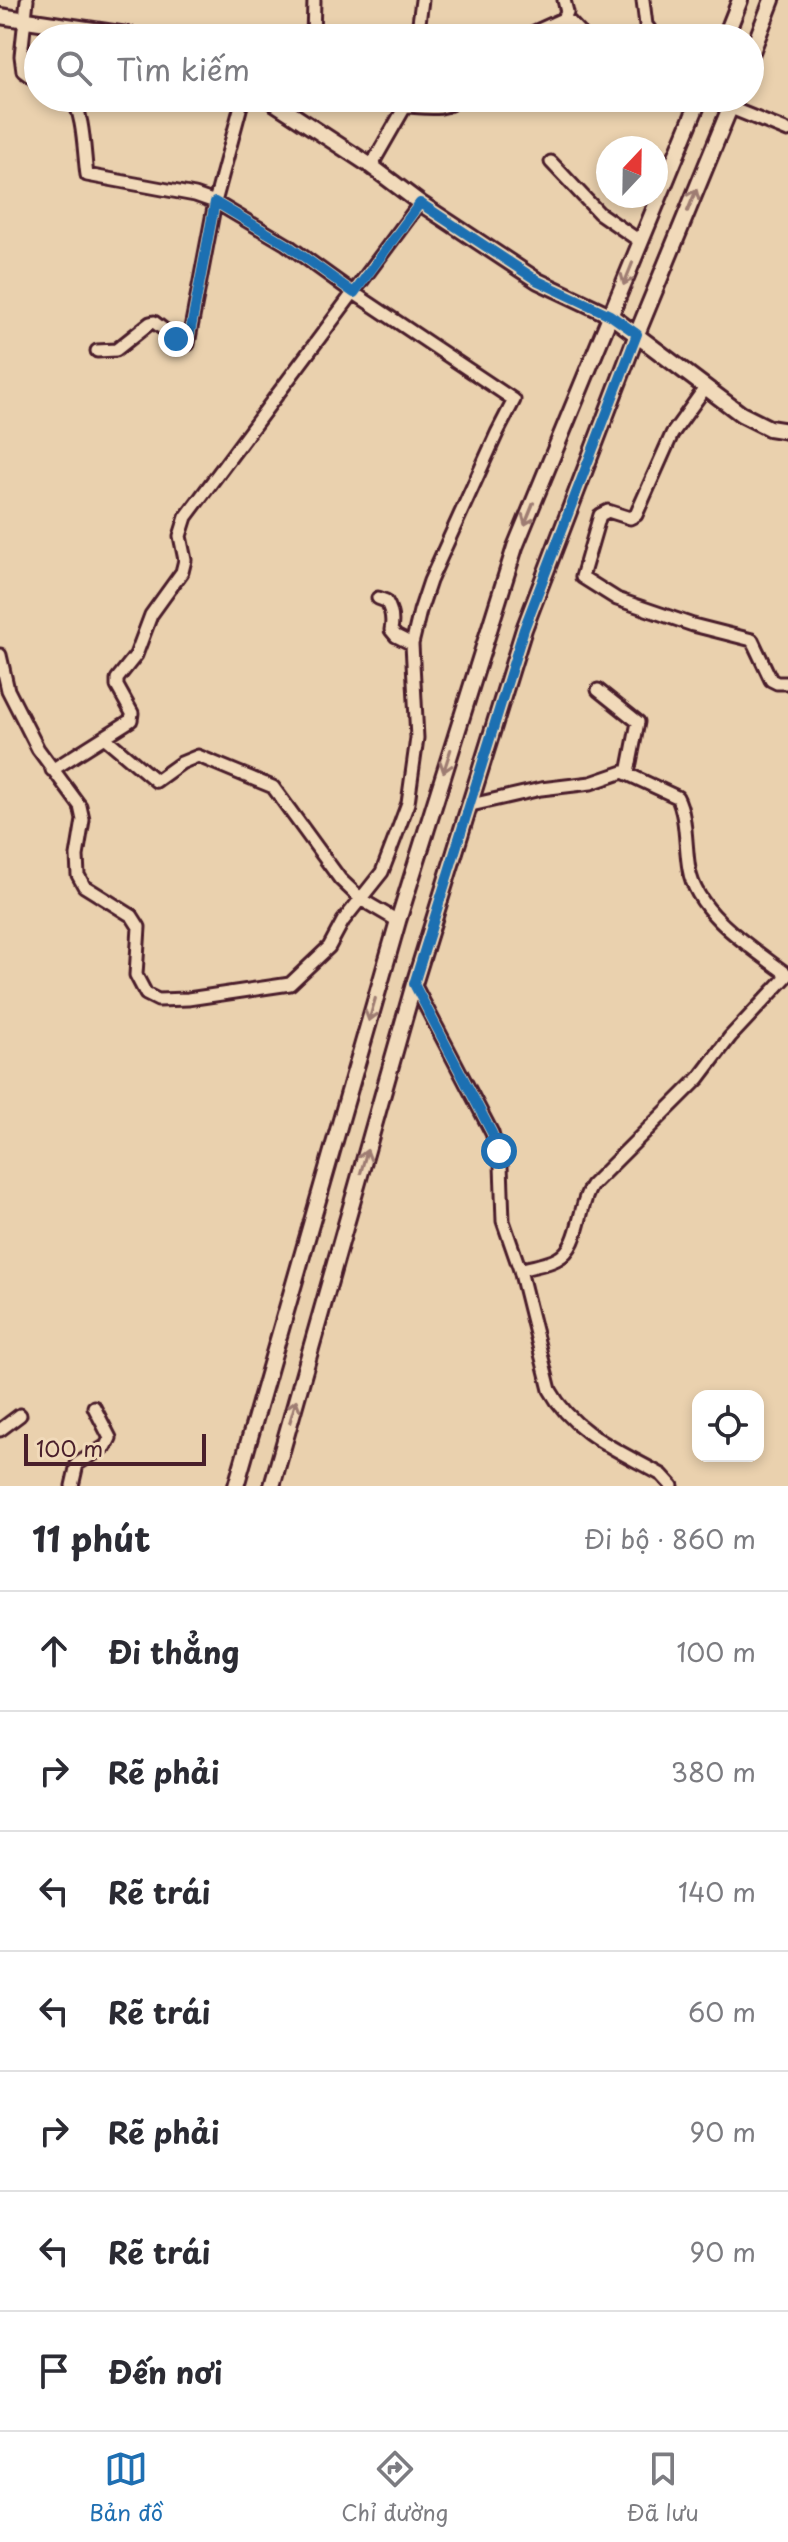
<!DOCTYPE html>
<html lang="vi">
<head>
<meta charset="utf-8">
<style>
  :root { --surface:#fff; --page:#f7f7f7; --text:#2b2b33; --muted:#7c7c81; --line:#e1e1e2; --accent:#1f6fb2 }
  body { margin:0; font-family:"Playpen Sans",sans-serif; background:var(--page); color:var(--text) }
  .controls { position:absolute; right:24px; bottom:24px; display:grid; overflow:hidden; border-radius:16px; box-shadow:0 4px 12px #0003 }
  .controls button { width:72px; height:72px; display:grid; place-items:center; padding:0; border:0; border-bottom:2px solid var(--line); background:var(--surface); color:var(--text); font:40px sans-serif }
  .compass { position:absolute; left:596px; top:136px; width:72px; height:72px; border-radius:50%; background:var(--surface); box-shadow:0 4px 12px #0003; rotate:22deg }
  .scale { position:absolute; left:24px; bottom:20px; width:182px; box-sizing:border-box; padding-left:8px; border:4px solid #4a1f2b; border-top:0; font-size:22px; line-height:28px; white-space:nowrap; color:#4a1f2b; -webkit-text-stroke:6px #f1daba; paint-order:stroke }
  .stop { position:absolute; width:24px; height:24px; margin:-18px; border:6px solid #1f6fb2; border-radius:50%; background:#fff }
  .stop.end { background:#1f6fb2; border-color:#fff; box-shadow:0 2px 8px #0008 }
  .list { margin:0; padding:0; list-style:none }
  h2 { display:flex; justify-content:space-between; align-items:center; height:104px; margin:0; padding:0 32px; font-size:34px }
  h2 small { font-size:26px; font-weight:400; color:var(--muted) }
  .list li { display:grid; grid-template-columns:52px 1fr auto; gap:24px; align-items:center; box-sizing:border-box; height:120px; padding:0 32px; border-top:2px solid var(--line) }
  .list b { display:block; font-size:30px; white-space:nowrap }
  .list em { font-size:26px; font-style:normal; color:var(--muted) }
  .icon { flex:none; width:44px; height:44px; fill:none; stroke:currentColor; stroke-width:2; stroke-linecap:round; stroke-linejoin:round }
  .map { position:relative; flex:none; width:788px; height:1486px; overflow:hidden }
  .search { position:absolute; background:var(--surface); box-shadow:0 4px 12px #0003; left:24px; right:24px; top:24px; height:88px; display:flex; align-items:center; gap:20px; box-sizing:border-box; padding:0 28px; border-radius:44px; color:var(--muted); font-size:30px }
  .sheet { height:944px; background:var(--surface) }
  nav { display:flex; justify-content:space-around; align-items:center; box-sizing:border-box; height:112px; border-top:2px solid var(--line); background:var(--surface); font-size:22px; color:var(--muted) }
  nav a { display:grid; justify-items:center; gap:4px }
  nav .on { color:var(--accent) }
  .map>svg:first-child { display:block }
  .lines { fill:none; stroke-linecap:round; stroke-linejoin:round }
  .minor-casing { stroke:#4a1f2b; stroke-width:17 }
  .tertiary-casing { stroke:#4a1f2b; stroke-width:20 }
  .minor { stroke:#f1daba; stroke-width:11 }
  .tertiary { stroke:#f1daba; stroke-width:14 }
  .oneway { stroke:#9e7c72 }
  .route { stroke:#1f6fb2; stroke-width:10 }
</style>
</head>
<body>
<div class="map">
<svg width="788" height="1486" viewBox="0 0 788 1486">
  <rect width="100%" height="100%" fill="#ead1ae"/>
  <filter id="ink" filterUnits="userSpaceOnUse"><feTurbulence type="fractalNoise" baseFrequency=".0125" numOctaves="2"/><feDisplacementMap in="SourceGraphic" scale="16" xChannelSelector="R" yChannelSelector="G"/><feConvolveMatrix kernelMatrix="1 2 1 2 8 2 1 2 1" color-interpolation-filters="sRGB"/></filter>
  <g filter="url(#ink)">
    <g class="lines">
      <defs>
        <path id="minor" d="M27,0L21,56L23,71L38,82
          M643,0L646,25L656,38
          M563,19L567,12L564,0
          M313,38L314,0
          M417,38L422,0
          M521,38L563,19L570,22L585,38
          M706,98L788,131
          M407,106C427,107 444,112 459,98
          M551,162L599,213L641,242
          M371,166L410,98
          M97,351L116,350L150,323L154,322L176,339L188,344L215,202L243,98
          M705,388L672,434L636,515L630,518L608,511L600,515L582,577L617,599L693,625L752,640L771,680L777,683H788
          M378,598L386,601C391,609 393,620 391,630L396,636L412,644
          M0,655L8,690L38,749L80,806L83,820L77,856L78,875L84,886L132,916L139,927L136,975L146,994L158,1000L188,999L290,984L329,947L343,921L382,872L395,838L408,803L417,738L412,644L420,611L430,581L497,433L514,400L354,293L286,244L215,202L195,195L87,175C84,156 84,111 71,98
          M598,690L638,722L628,773
          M104,737L156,781L181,763L198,756L273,787L340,879L362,900L398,921
          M52,770L131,720L132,713L117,686V679L136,655L151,615L182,572L185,560L180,536L186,517L420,203
          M471,805L541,789L591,783L623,772L677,797C687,816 685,847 689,869C696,914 754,949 788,975L730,1037L699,1078L592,1185C577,1206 582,1246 557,1259C546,1265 532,1266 520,1270
          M414,984L492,1133L501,1165L503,1221L520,1270L550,1390C574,1434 620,1451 662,1475L672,1486
          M0,1430L20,1415
          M72,1486L77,1464L106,1446L110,1438L94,1407"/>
        <path id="tertiary" d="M0,16L147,38
          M725,38L740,0
          M750,57L772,0
          M267,98L371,166L420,203L538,281L610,315L741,414L769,428L788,431
          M236,1486L398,921L515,547L700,98
          M272,1486L414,984L524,629L637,334L734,98"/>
      </defs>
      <!-- minor casing -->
      <use href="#minor" class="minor-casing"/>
      <!-- tertiary casing -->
      <use href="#tertiary" class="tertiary-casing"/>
      <!-- minor -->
      <use href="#minor" class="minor"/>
      <!-- tertiary -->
      <use href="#tertiary" class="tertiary"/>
    </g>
    <!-- one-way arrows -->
    <defs><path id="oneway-shaft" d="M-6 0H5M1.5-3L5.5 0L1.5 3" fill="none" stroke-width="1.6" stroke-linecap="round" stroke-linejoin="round" transform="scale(2)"/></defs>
    <g class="oneway">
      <use href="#oneway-shaft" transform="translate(692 200) rotate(-68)"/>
      <use href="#oneway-shaft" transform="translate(628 274) rotate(112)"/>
      <use href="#oneway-shaft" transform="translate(529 514) rotate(112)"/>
      <use href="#oneway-shaft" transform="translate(447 761) rotate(108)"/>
      <use href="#oneway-shaft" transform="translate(372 1010) rotate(106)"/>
      <use href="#oneway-shaft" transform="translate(364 1161) rotate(-74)"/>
      <use href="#oneway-shaft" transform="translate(293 1411) rotate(-74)"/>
    </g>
  </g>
  <g class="lines" filter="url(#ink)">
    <!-- route -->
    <path class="route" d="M176,339L188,344L215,202L286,244L354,293L420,203L538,281L610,315L637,334L524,629L414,984L492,1133L499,1151"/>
  </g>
</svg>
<div class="controls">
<button><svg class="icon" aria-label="locate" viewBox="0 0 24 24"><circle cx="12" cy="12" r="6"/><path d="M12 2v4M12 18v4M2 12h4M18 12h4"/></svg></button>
</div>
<svg class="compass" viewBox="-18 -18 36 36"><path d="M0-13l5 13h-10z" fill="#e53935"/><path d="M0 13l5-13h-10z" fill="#7c7c81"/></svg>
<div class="scale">100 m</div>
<div class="stop" style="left:499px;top:1151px"></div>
<div class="stop end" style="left:176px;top:339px"></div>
<div class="search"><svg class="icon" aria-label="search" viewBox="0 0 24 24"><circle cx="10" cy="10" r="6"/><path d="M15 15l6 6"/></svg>Tìm kiếm</div>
</div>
<section class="sheet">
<h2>11 phút<small>Đi bộ · 860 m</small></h2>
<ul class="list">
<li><svg class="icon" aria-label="ahead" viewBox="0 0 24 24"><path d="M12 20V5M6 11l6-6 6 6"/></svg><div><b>Đi thẳng</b></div><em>100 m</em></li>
<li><svg class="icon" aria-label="right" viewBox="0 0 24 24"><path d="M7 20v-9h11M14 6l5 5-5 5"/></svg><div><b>Rẽ phải</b></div><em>380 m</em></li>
<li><svg class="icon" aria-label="left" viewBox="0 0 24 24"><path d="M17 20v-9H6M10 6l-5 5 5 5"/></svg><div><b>Rẽ trái</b></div><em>140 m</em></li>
<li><svg class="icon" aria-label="left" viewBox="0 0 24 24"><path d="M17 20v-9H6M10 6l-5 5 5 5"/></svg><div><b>Rẽ trái</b></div><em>60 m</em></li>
<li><svg class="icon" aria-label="right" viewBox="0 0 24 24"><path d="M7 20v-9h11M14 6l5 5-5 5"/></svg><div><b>Rẽ phải</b></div><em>90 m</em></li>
<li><svg class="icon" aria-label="left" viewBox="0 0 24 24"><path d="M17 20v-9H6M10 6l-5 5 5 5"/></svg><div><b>Rẽ trái</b></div><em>90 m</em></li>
<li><svg class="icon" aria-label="arrive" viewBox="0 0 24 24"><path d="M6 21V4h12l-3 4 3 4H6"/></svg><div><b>Đến nơi</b></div></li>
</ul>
</section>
<nav>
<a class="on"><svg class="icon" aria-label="map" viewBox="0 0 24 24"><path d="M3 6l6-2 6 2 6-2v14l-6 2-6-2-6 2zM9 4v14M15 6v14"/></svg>Bản đồ</a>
<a><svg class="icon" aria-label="directions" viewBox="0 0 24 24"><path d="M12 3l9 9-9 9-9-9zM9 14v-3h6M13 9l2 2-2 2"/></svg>Chỉ đường</a>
<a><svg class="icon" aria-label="saved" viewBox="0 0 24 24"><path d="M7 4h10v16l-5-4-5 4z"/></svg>Đã lưu</a>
</nav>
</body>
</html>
